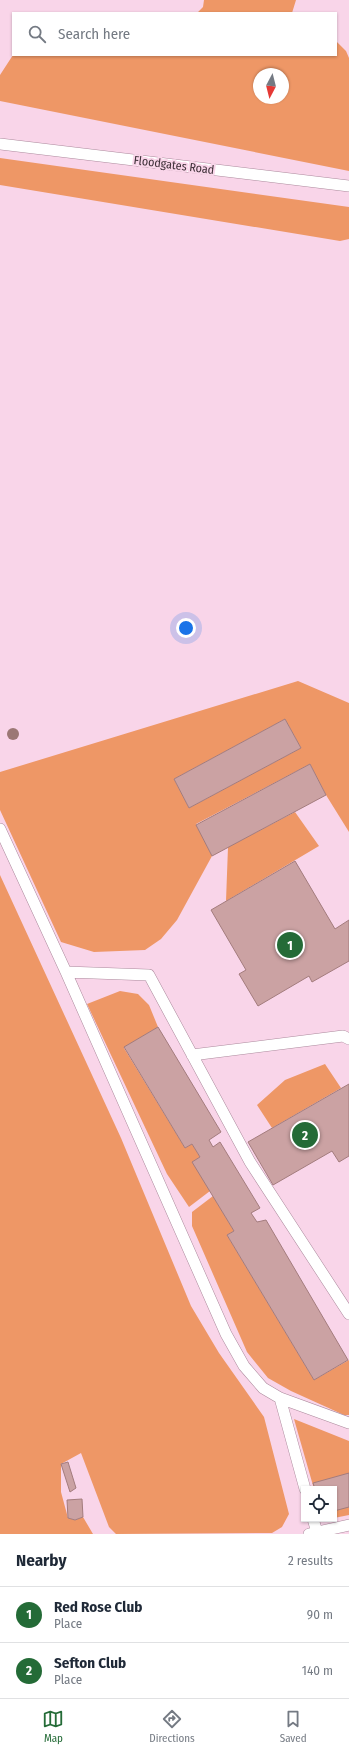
<!DOCTYPE html>
<html lang="en">
<head>
<meta charset="utf-8">
<style>
  :root { --surface:#fff; --page:#f2f2f3; --text:#1f2937; --muted:#747a83; --line:#e0e1e3; --accent:#246b37 }
  body { margin:0; font-family:"Fira Sans Condensed",sans-serif; background:var(--page); color:var(--text) }
  .controls { position:absolute; right:12px; bottom:12px; display:grid; overflow:hidden; border-radius:0px; box-shadow:0 1px 3px #0004 }
  .controls button { width:36px; height:36px; display:grid; place-items:center; padding:0; border:0; border-bottom:1px solid var(--line); background:var(--surface); color:var(--text); font:20px sans-serif }
  .compass { position:absolute; left:253px; top:68px; width:36px; height:36px; border-radius:50%; background:var(--surface); box-shadow:0 1px 3px #0004; rotate:187deg }
  .you { position:absolute; left:186px; top:628px; width:14px; height:14px; margin:-10px; border:3px solid #fff; border-radius:50%; background:#1a73e8; box-shadow:0 0 0 6px #1a73e833 }
  .badge { display:grid; place-items:center; width:26px; height:26px; border-radius:50%; background:var(--accent); color:#fff; font-size:13px; font-weight:700 }
  .pin { position:absolute; translate:-50% -50%; border:2px solid #fff; box-shadow:0 1px 4px #0006 }
  .list { margin:0; padding:0; list-style:none }
  h2 { display:flex; justify-content:space-between; align-items:center; height:52px; margin:0; padding:0 16px; font-size:17px }
  h2 small { font-size:13px; font-weight:400; color:var(--muted) }
  .list li { display:grid; grid-template-columns:26px 1fr auto; gap:12px; align-items:center; box-sizing:border-box; height:56px; padding:0 16px; border-top:1px solid var(--line) }
  .list b { display:block; font-size:15px; white-space:nowrap }
  .list p { margin:0; font-size:13px; white-space:nowrap; color:var(--muted) }
  .list em { font-size:13px; font-style:normal; color:var(--muted) }
  .icon { flex:none; width:22px; height:22px; fill:none; stroke:currentColor; stroke-width:2; stroke-linecap:round; stroke-linejoin:round }
  .map { position:relative; flex:none; width:349px; height:1534px; overflow:hidden }
  .search { position:absolute; background:var(--surface); box-shadow:0 1px 3px #0004; left:12px; right:12px; top:12px; height:44px; display:flex; align-items:center; gap:10px; box-sizing:border-box; padding:0 14px; border-radius:0px; color:var(--muted); font-size:15px }
  .sheet { height:164px; background:var(--surface) }
  nav { display:flex; justify-content:space-around; align-items:center; box-sizing:border-box; height:56px; border-top:1px solid var(--line); background:var(--surface); font-size:11px; color:var(--muted) }
  nav a { display:grid; justify-items:center; gap:2px }
  nav .on { color:var(--accent) }
  .map>svg:first-child { display:block }
  .green { fill:#ee9766; fill-rule:evenodd }
  .building { fill:#cba2a3; stroke:#a37c7d }
  .lines { fill:none; stroke-linecap:round; stroke-linejoin:round }
  .service-casing { stroke:#ac8a9d; stroke-width:12 }
  .service { stroke:#fff; stroke-width:11 }
  .tree { fill:#9c7875 }
  .labels { text-anchor:middle; stroke-width:4; stroke-linejoin:round; paint-order:stroke }
  .street-label { font-size:12px; fill:#3e3038; stroke:#f9d5e9 }
</style>
</head>
<body>
<div class="map">
<svg width="349" height="1534" viewBox="0 0 349 1534">
  <rect width="100%" height="100%" fill="#f9d5e9"/>
  <!-- green -->
  <path class="green" d="M204,0H296L292,13H197L203,7Z
    M336,41L346,51L349,58V171L0,101V75L13,55H336ZM259,74H283V98H259Z
    M0,158L349,207V239L340,241L0,185Z
    M298,681L349,703V832L326,795L310,764L196,824L212,856L177,920L161,939L145,950L94,952L61,942L0,810V772ZM285,719L301,748L189,808L174,779Z
    M295,812L319,846L226,901L228,847Z
    M0,875L121,1138L191,1306L219,1353L264,1417L289,1514L282,1527L272,1533L116,1534L109,1527L81,1453L61,1464V1492L68,1518L75,1520L83,1517L93,1534H0Z
    M120,991L138,994L149,1005L158,1027L124,1048L185,1148L192,1144L200,1157L193,1162L210,1191L189,1207L167,1174L87,1004Z
    M325,1064L341,1088L272,1128L257,1105L285,1080Z
    M213,1196L234,1231L227,1235L314,1380L349,1360V1415H344L291,1391L268,1378L247,1352L192,1226V1212Z
    M294,1419L349,1441V1515L334,1518V1489H314Z"/>
  <!-- building -->
  <path class="building" d="M285,719L301,748L189,808L174,779Z
    M310,764L326,795L212,856L196,825Z
    M295,861L335,929L349,920V961L312,982L309,976L258,1006L239,974L246,970L211,910Z
    M158,1027L221,1132L209,1140L213,1147L220,1142L260,1208L251,1213L257,1222L266,1220L348,1360L314,1380L227,1235L234,1231L192,1162L200,1157L192,1144L185,1148L124,1047Z
    M349,1084V1156L339,1162L332,1151L273,1185L248,1142Z
    M68,1462L76,1488L70,1492L61,1464Z
    M349,1473V1507L334,1511V1489H315L313,1483Z
    M82,1499L83,1517L75,1520L68,1518L67,1500Z"/>
  <g class="lines">
    <defs>
      <path id="service" d="M0,144L349,186
        M0,829L66,972L226,1334L244,1366L263,1388L280,1398L349,1423
        M66,972L149,975L250,1162L349,1314
        M192,1055L343,1036L349,1039
        M280,1398L305,1489
        M313,1519L317,1532
        M309,1534L349,1525"/>
    </defs>
    <!-- service casing -->
    <use href="#service" class="service-casing"/>
    <!-- service -->
    <use href="#service" class="service"/>
  </g>
  <!-- trees -->
  <circle class="tree" cx="13" cy="734" r="6"/>
  <g class="labels">
    <!-- street labels -->
    <g class="street-label">
      <text transform="translate(174 165) rotate(7)" y="4">Floodgates Road</text>
    </g>
  </g>
</svg>
<div class="controls">
<button><svg class="icon" aria-label="locate" viewBox="0 0 24 24"><circle cx="12" cy="12" r="6"/><path d="M12 2v4M12 18v4M2 12h4M18 12h4"/></svg></button>
</div>
<svg class="compass" viewBox="-18 -18 36 36"><path d="M0-13l5 13h-10z" fill="#e53935"/><path d="M0 13l5-13h-10z" fill="#747a83"/></svg>
<div class="you"></div>
<div class="pin badge" style="left:290px;top:945px">1</div>
<div class="pin badge" style="left:305px;top:1135px">2</div>
<div class="search"><svg class="icon" aria-label="search" viewBox="0 0 24 24"><circle cx="10" cy="10" r="6"/><path d="M15 15l6 6"/></svg>Search here</div>
</div>
<section class="sheet">
<h2>Nearby<small>2 results</small></h2>
<ul class="list">
<li><span class="badge">1</span><div><b>Red Rose Club</b><p>Place</p></div><em>90 m</em></li>
<li><span class="badge">2</span><div><b>Sefton Club</b><p>Place</p></div><em>140 m</em></li>
</ul>
</section>
<nav>
<a class="on"><svg class="icon" aria-label="map" viewBox="0 0 24 24"><path d="M3 6l6-2 6 2 6-2v14l-6 2-6-2-6 2zM9 4v14M15 6v14"/></svg>Map</a>
<a><svg class="icon" aria-label="directions" viewBox="0 0 24 24"><path d="M12 3l9 9-9 9-9-9zM9 14v-3h6M13 9l2 2-2 2"/></svg>Directions</a>
<a><svg class="icon" aria-label="saved" viewBox="0 0 24 24"><path d="M7 4h10v16l-5-4-5 4z"/></svg>Saved</a>
</nav>
</body>
</html>
